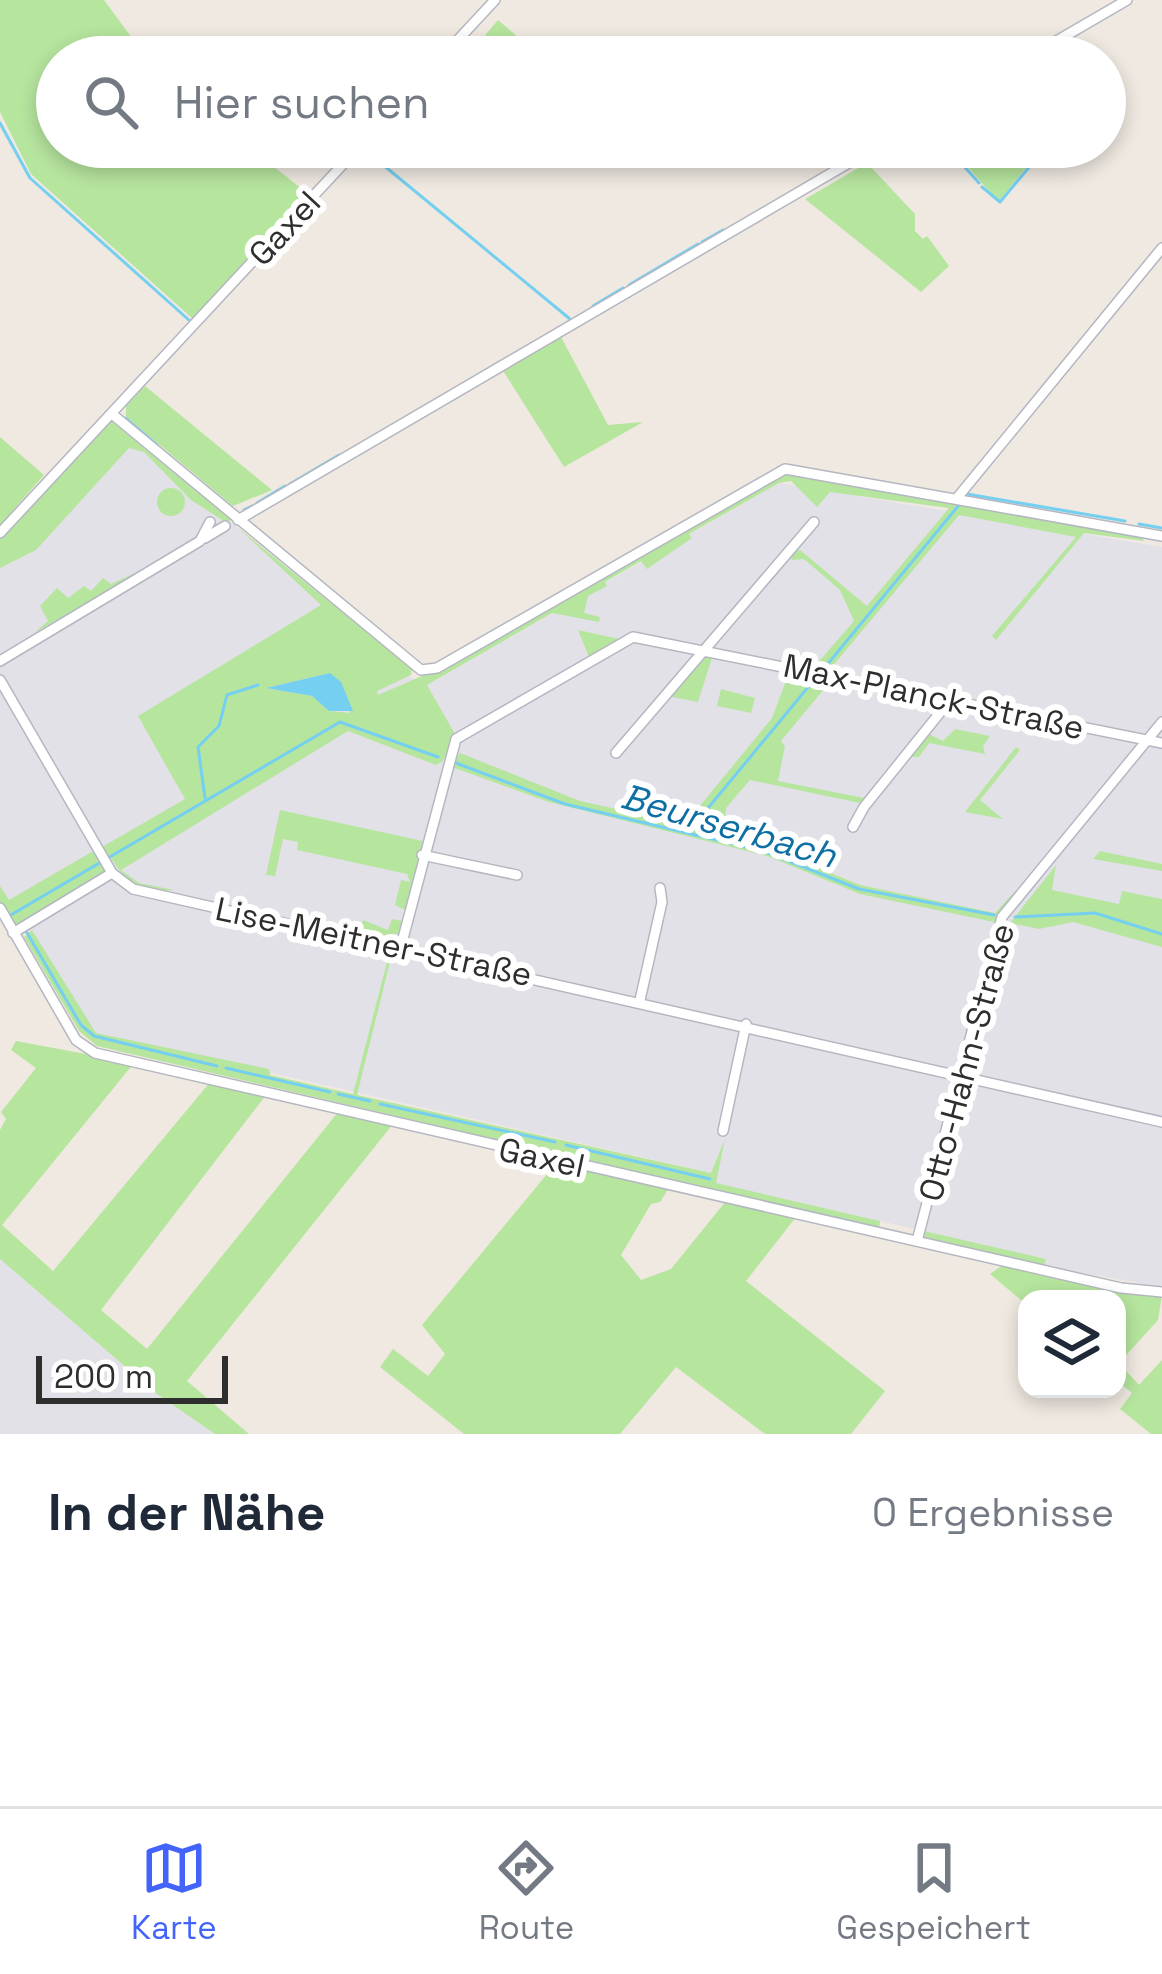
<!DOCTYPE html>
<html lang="de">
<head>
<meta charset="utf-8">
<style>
  :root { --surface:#fff; --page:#f6f6f7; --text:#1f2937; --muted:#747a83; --line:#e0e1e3; --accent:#4264fb }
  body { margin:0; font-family:"Space Grotesk",sans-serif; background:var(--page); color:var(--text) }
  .controls { position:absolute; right:36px; bottom:36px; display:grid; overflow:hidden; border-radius:24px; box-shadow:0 6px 18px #0003 }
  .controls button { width:108px; height:108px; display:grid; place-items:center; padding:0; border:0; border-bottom:3px solid var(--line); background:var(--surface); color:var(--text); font:60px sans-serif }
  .scale { position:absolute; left:36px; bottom:30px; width:192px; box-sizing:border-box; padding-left:12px; border:6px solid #2e2e2e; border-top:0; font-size:33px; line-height:42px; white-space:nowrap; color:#2e2e2e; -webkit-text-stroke:9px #fff; paint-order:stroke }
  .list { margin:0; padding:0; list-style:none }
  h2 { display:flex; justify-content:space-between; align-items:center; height:156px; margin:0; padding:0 48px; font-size:51px }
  h2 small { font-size:39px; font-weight:400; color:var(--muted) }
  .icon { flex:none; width:66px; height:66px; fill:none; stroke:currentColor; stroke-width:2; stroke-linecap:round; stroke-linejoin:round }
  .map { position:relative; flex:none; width:1162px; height:1434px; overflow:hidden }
  .search { position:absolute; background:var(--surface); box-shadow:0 6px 18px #0003; left:36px; right:36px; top:36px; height:132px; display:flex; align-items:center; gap:30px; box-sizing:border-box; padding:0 42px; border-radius:66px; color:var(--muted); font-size:45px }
  .sheet { height:372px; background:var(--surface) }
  nav { display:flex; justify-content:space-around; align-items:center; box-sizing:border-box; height:168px; border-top:3px solid var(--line); background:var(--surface); font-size:33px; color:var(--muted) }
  nav a { display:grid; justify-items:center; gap:6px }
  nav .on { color:var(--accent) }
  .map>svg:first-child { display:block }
  .industrial { fill:#e3e1e8 }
  .green { fill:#b6e59e; fill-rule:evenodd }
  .water { fill:#75cff0 }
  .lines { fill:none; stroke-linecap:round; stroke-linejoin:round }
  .stream { stroke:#75cff0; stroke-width:3 }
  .minor-casing { stroke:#b4b7c1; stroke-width:12 }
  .minor { stroke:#fff; stroke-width:9 }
  .labels { text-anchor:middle; stroke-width:12; stroke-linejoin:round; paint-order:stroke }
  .street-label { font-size:33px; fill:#2e2e2e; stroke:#fff }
  .water-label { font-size:36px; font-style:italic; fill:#0d6fa3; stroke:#fff }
</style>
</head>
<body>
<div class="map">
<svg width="1162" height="1434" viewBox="0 0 1162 1434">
  <rect width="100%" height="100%" fill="#efe9e1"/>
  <!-- industrial -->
  <path class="industrial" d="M118,430L236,526L404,674L427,685L779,483L1162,547V1287L1044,1266L1045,1259L715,1183L716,1174L96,1033L0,886V552Z
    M0,1259L157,1394L215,1434H0Z"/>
  <!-- green -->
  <path class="green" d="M0,0H104L146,57H57V147H249L307,193L193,319L31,174L0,112Z
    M498,20L541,57H451L467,40L476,46Z
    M951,147H1019L1034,158L998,202Z
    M867,163L915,214V231L923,239L927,236L949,266L921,292L805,199Z
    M561,337L608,425L643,422L564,467L502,369Z
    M145,386L272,490L233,506L126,417V406Z
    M110,420L231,520L227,523L191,500L144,452L129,448L36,550L0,568V535Z
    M0,437L44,475L0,525Z
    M780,472L1140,533L1144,541L1084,533L996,640L992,636L1076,537L959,515L831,668L846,674L791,661L815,666L854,621L840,590L804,559L792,560L789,552L800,550L867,606L949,508L830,492L817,507L791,481L779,483L689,534L692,538L647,569L641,561L605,582L607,586L588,596L584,613L600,617L599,622L552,613L427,685L455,734L443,761L436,765L348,731L121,870L139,883L174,890C125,896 122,869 102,847L185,799L138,716L321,605L236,526L412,669L411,675L377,691L378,695L436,670ZM326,674L350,713L329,711L312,696L266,688Z
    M157 502a14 14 0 1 1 28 0a14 14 0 1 1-28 0Z
    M135,573L134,576L34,633L48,621L40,606L57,588L68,598L84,586L91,591L103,578L111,584Z
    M578,630L619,639L589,657Z
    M704,656L712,658L698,702L672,697Z
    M789,673L830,682L781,741L785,746L778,781L864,798L860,803L750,780L726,808L725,820L792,842L791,847L808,850L811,865L860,885L995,913L1015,891L994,922L860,894L767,856L549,802L452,767L460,753L580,801L685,824L772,718Z
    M721,689L755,698L751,713L717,706Z
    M955,729L990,736L983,746L985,754L929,743L919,757H911L929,734L943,741Z
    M1016,747L1020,750L980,800L1003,819L965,812Z
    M280,810L423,841L405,910L395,905L401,880L410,882L407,874L297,850L298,842L283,839L275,876L266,875Z
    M95,850L107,871L15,926L0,904V886L9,900Z
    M1100,851L1162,864V871L1093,859Z
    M1056,865L1052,890L1119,904L1122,891L1162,899V947L1073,922L1039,929L1010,923Z
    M392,919L402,921L398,934L375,936H397L392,940L353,933L351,930H360L363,920L388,930Z
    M32,930L96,1033L269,1069L270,1075L353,1094L388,958L298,937L299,932L393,950L357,1095L711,1173L725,1139L716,1183L880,1221L879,1229L97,1046L79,1031L24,937Z
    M16,1041L134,1063L2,1225L53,1271L211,1081L266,1095L101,1310L147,1349L339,1111L393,1124L187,1381L249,1434H215L157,1394L0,1259V1130L6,1119L1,1112L36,1068L11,1050Z
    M557,1162L669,1188L660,1202L651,1204L621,1255L641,1280L671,1269L726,1201L796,1217L746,1281L885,1391L851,1434H765L676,1367L620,1434H464L380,1367L393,1349L428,1376L445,1354L422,1325Z
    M924,1231L1046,1259L1044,1266L925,1239Z
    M1004,1264L1139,1295H1162L1158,1320L1119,1363L1139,1385L1162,1360V1434H1151L1120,1409L1132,1393L1117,1381V1299H1027V1305L990,1274Z"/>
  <!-- water -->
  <path class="water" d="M330,673L341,682L353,711H329L312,696L266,688Z"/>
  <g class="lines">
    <!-- stream -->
    <path class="stream" d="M0,123L30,178L190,321
      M947,147L979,183
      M365,150L570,319
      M982,187L1000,202L1035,160
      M702,242L723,230
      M629,285L698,244
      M593,306L623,288
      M125,418L157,445
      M290,484L339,455
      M967,494L1125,521
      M257,503L285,486
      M244,510L252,506
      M1139,524L1162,528
      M826,666L959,505
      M456,763L565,804L763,851L859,889L994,915
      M205,798L198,747L219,726L227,695L258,685
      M689,831L814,680
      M9,916L340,722L438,757
      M1015,917L1095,913L1162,934
      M26,931L81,1025L94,1036L217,1066
      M226,1068L330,1092
      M338,1094L370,1101
      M380,1104L555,1142
      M566,1145L710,1179"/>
    <defs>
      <path id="minor" d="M442,57L495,0
        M1029,57L1127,0
        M112,414L421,670L437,668L785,469L1162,536
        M957,498L1162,248
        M238,520L876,147
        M0,533L359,147
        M205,538L225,526
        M0,661L200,541L210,522
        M0,680L112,873L133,889L1162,1122
        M616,753L814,522
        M853,827L864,807L951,699
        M422,855L517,875
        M0,908L76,1040L95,1053L1121,1288L1162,1292
        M13,933L112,873
        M401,946L456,739L633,637L1162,743
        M640,1000L662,902L660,888
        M723,1131L746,1024
        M917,1241L1002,917L1162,722"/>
    </defs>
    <!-- minor casing -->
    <use href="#minor" class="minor-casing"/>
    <!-- minor -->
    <use href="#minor" class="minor"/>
  </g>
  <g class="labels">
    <!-- street labels -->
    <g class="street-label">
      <text transform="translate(284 228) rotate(-47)" y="12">Gaxel</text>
      <text transform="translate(934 696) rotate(12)" y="12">Max-Planck-Straße</text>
      <text transform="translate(374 941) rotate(12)" y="12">Lise-Meitner-Straße</text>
      <text transform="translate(966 1062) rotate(-75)" y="12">Otto-Hahn-Straße</text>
      <text transform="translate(542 1157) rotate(12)" y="12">Gaxel</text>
    </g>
    <!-- water labels -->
    <g class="water-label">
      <text transform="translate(729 825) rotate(16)" y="13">Beurserbach</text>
    </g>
  </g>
</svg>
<div class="controls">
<button><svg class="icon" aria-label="layers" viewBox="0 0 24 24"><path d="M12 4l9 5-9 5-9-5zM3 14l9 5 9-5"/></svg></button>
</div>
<div class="scale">200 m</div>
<div class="search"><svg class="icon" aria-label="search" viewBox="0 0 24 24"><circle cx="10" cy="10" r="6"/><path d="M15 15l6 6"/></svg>Hier suchen</div>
</div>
<section class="sheet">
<h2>In der Nähe<small>0 Ergebnisse</small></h2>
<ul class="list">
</ul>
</section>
<nav>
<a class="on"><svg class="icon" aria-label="map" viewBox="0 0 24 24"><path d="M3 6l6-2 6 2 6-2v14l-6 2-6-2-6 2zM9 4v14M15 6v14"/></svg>Karte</a>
<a><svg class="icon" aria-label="directions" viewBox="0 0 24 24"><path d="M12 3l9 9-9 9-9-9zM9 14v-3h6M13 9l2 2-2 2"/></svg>Route</a>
<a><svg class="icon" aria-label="saved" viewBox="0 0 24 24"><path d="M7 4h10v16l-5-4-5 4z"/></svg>Gespeichert</a>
</nav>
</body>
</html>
